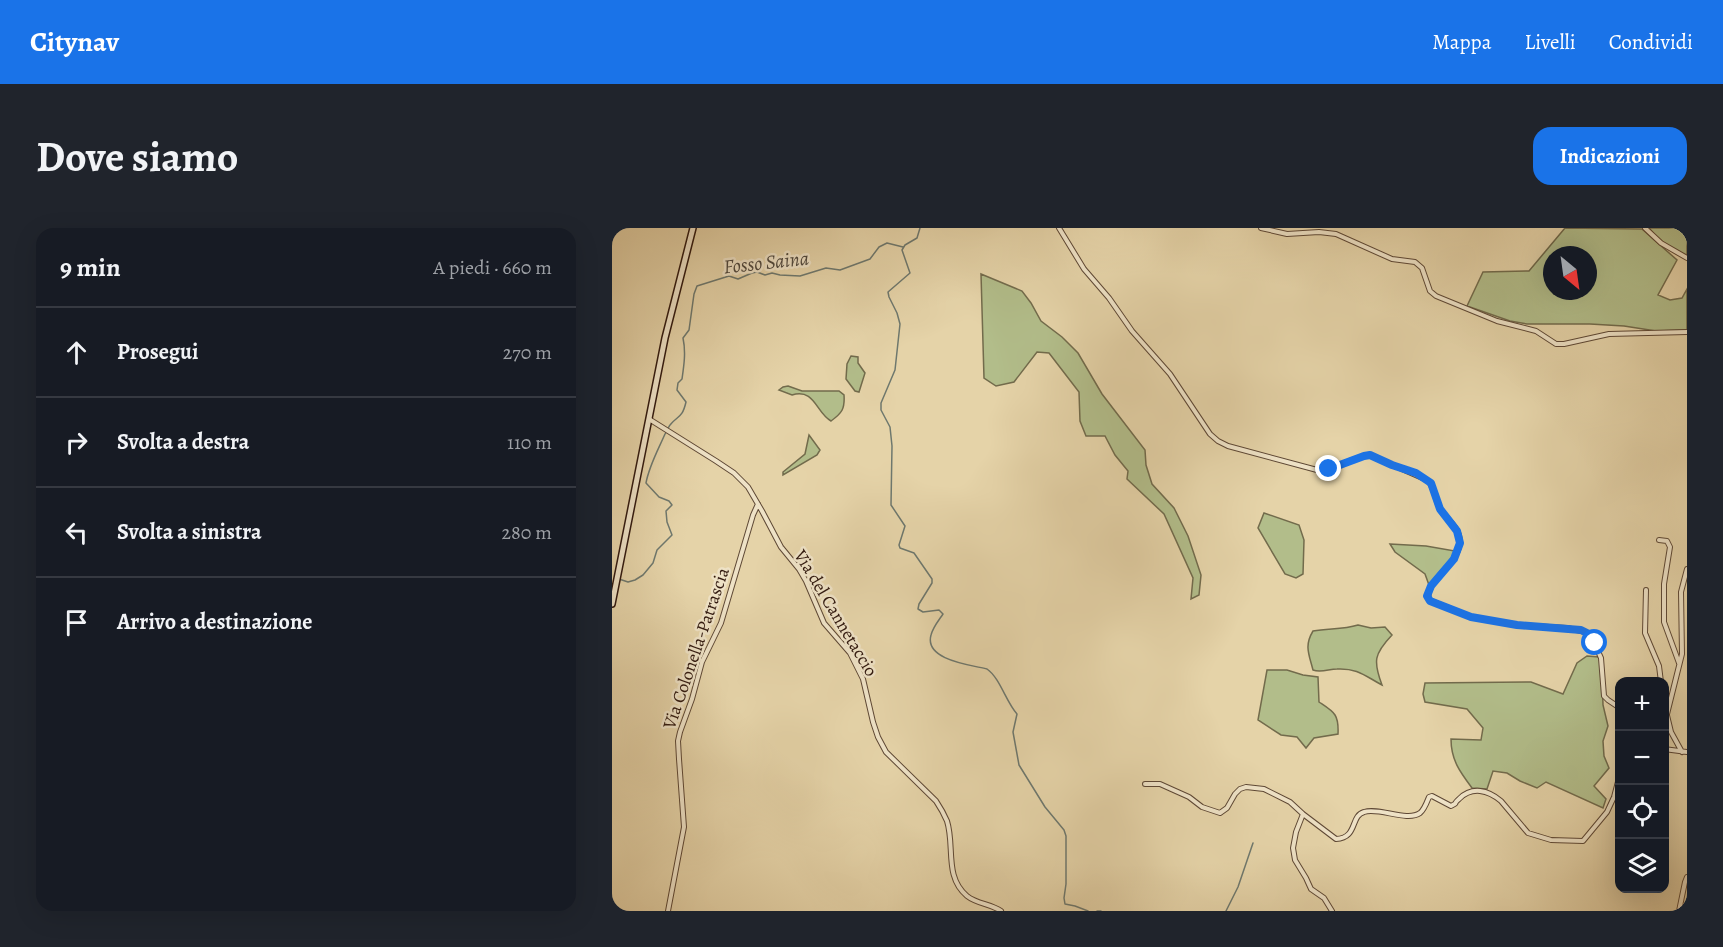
<!DOCTYPE html>
<html lang="it">
<head>
<meta charset="utf-8">
<style>
  :root { --surface:#171b24; --page:#20242c; --text:#f1f3f6; --muted:#9ea1a6; --line:#363941; --accent:#1a73e8 }
  body { margin:0; font-family:Alegreya,serif; background:var(--page); color:var(--text) }
  .controls { position:absolute; right:18px; bottom:18px; display:grid; overflow:hidden; border-radius:12px; box-shadow:0 6px 24px #0002 }
  .controls button { width:54px; height:54px; display:grid; place-items:center; padding:0; border:0; border-bottom:2px solid var(--line); background:var(--surface); color:var(--text); font:30px sans-serif }
  .compass { position:absolute; left:931px; top:18px; width:54px; height:54px; border-radius:50%; background:var(--surface); box-shadow:0 6px 24px #0002; rotate:151deg }
  .stop { position:absolute; width:18px; height:18px; margin:-14px; border:4px solid #1a73e8; border-radius:50%; background:#fff }
  .stop.end { background:#1a73e8; border-color:#fff; box-shadow:0 2px 6px #0008 }
  .list { margin:0; padding:0; list-style:none }
  h2 { display:flex; justify-content:space-between; align-items:center; height:78px; margin:0; padding:0 24px; font-size:26px }
  h2 small { font-size:20px; font-weight:400; color:var(--muted) }
  .list li { display:grid; grid-template-columns:39px 1fr auto; gap:18px; align-items:center; box-sizing:border-box; height:90px; padding:0 24px; border-top:2px solid var(--line) }
  .list b { display:block; font-size:22px; white-space:nowrap }
  .list em { font-size:20px; font-style:normal; color:var(--muted) }
  .icon { flex:none; width:33px; height:33px; fill:none; stroke:currentColor; stroke-width:2; stroke-linecap:round; stroke-linejoin:round }
  .map { position:relative; flex:none; width:1075px; height:683px; overflow:hidden; border-radius:18px }
  header { display:flex; align-items:center; gap:36px; box-sizing:border-box; height:84px; padding:0 30px; background:var(--accent); color:#fff }
  header strong { font-size:28px }
  nav { display:flex; gap:33px; margin-inline-start:auto; font-size:21px }
  .intro { display:flex; align-items:center; justify-content:space-between; box-sizing:border-box; height:144px; padding:0 36px }
  h1 { margin:0; font-size:42px }
  .button { padding:15px 27px; border-radius:18px; background:var(--accent); color:#fff; font-size:21px; font-weight:700 }
  main { display:flex; gap:36px; padding:0 36px }
  aside { flex:1; background:var(--surface); border-radius:18px; box-shadow:0 6px 24px #0002 }
  .map>svg:first-child { display:block }
  .green { fill:#b2bd8a; stroke:#726b4c; stroke-width:1.5; fill-rule:evenodd }
  .lines { fill:none; stroke-linecap:round; stroke-linejoin:round }
  .stream { stroke:#6e786e; stroke-width:1.5 }
  .street-casing { stroke:#5e4835; stroke-width:6 }
  .secondary-casing { stroke:#31190f; stroke-width:8 }
  .street { stroke:#eee2c6; stroke-width:4 }
  .secondary { stroke:#eee2c6; stroke-width:5 }
  .route { stroke:#1a73e8; stroke-width:8 }
  .labels { text-anchor:middle; stroke-width:5; stroke-linejoin:round; paint-order:stroke }
  .street-label { font-size:18px; fill:#31190f; stroke:#eee2c6 }
  .water-label { font-size:20px; font-style:italic; fill:#4f483e; stroke:#eee2c6 }
</style>
</head>
<body>
<header>
<strong>Citynav</strong>
<nav><a>Mappa</a><a>Livelli</a><a>Condividi</a></nav>
</header>
<div class="intro"><h1>Dove siamo</h1><a class="button">Indicazioni</a></div>
<main>
<aside>
<h2>9 min<small>A piedi · 660 m</small></h2>
<ul class="list">
<li><svg class="icon" aria-label="ahead" viewBox="0 0 24 24"><path d="M12 20V5M6 11l6-6 6 6"/></svg><div><b>Prosegui</b></div><em>270 m</em></li>
<li><svg class="icon" aria-label="right" viewBox="0 0 24 24"><path d="M7 20v-9h11M14 6l5 5-5 5"/></svg><div><b>Svolta a destra</b></div><em>110 m</em></li>
<li><svg class="icon" aria-label="left" viewBox="0 0 24 24"><path d="M17 20v-9H6M10 6l-5 5 5 5"/></svg><div><b>Svolta a sinistra</b></div><em>280 m</em></li>
<li><svg class="icon" aria-label="arrive" viewBox="0 0 24 24"><path d="M6 21V4h12l-3 4 3 4H6"/></svg><div><b>Arrivo a destinazione</b></div></li>
</ul>
</aside>
<div class="map">
<svg width="1075" height="683" viewBox="0 0 1075 683">
  <rect width="100%" height="100%" fill="#e5d3a8"/>
  <filter id="stains"><feTurbulence type="fractalNoise" baseFrequency=".00333" numOctaves="4"/><feColorMatrix values="0 0 0 0 .2 0 0 0 0 .09 0 0 0 0 .02 0 0 0 .5 -.17"/></filter>
  <radialGradient id="worn" r=".72"><stop offset=".6" stop-color="#630" stop-opacity="0"/><stop offset="1" stop-color="#630" stop-opacity=".3"/></radialGradient>
  <!-- green -->
  <path class="green" d="M953,0L1030,1L1065,32L1046,67L1058,72L1070,70L1075,61V102L1044,103L1012,98L978,96H915L898,93L855,78L871,44L917,43ZM940,27H976V63H940Z
    M1037,0H1075V29L1047,12Z
    M369,46L410,63L419,75L429,93L450,109L466,125L490,166L533,222L534,237L540,256L562,280L576,308L589,347L587,367L579,371L581,350L552,286L515,251L516,243L503,227L493,208H474L468,193L467,164L437,125L425,124L402,154L384,158L372,150Z
    M239,128L246,129V135L253,145L247,164L243,163L234,151L235,136Z
    M176,158L190,163H227L232,167C233,181 230,185 219,193C204,185 203,160 180,167L167,162L171,159Z
    M197,207L208,222L205,227L171,247V244L193,226Z
    M652,285L687,297L692,312L691,346L684,350L673,346L646,300Z
    M778,316L814,318L843,323L836,337L817,357L813,346L783,324Z
    M746,397L759,400L773,399L780,407C762,426 761,433 770,457C753,448 746,440 725,441C717,441 709,445 701,442C697,426 692,418 701,403C717,400 730,402 746,397Z
    M975,428L987,429L990,446L991,477L996,498L991,513L992,528L997,540L982,558L994,571L991,580L934,554L925,560L908,553L895,545L881,543L875,561L860,560C848,544 839,532 839,511L869,512L871,500L855,481L813,474L811,466L813,455L919,454L951,466L965,435Z
    M655,442H675L691,447L706,449L707,474C722,484 727,486 726,506L702,510L694,520L685,509L669,507L646,492Z"/>
  <g class="lines">
    <!-- stream -->
    <path class="stream" d="M308,0L305,10L293,17L290,22L298,45L276,64L277,69L285,85L288,96L283,142L269,175V182L278,199L280,218L279,277L293,298L287,317L288,320L302,325L320,351V355L307,376L306,381L311,384L327,382L331,386C327,392 321,399 319,407C312,432 359,437 375,441C388,450 394,474 405,486L401,504L407,537L433,579L452,602L454,608V656L452,670L453,676L463,678L476,683
      M7,351L16,354L23,352L31,347L41,335L45,322L60,307L55,294L54,283L60,277L57,273L47,269L34,255C37,238 46,222 53,206C54,205 57,198 58,197C66,187 70,191 74,174L65,162L66,155L70,151C72,137 74,124 71,110L77,102L82,66L85,58L117,48L126,51L140,45L145,44L153,47L160,45L168,47L188,48L214,40L228,42L258,31L267,19L275,15L291,19
      M485,683H489
      M614,683L626,659L641,615"/>
    <defs>
      <path id="street" d="M447,0L472,41L497,70L520,103L558,146L598,206L606,213L616,218L705,242C724,243 739,229 758,227L815,252C823,259 823,271 828,281C833,290 844,296 847,307C854,335 811,351 817,372L859,389L905,397L955,400L974,404L980,410L989,430L992,468L996,472L1008,480
        M649,0L675,6L707,4L724,6L780,31L803,34L810,40L818,63L824,68L885,93L924,103L944,116H952L997,106L1075,104
        M1033,0L1049,15L1075,30
        M37,191L104,233L122,245L136,259L150,283L169,319L187,341L194,353L212,395L238,425L251,451L261,494L266,509L274,524L324,573C328,579 332,586 335,593C343,618 332,649 355,668C365,676 379,676 389,683
        M1047,312L1055,313L1058,319L1052,356V394L1067,435
        M1034,362L1033,405L1047,438L1049,454
        M1052,475L1059,504L1070,524
        M1055,486L1070,426L1069,364L1075,341
        M1052,521L1075,524
        M533,556H548L577,569L590,579L608,585L615,580L623,566L628,561L634,559L652,561L678,574L691,586L724,611C746,610 738,588 752,584C767,579 795,594 808,585C812,582 815,574 817,569L820,568L839,578C848,573 839,578 847,571C860,558 876,562 889,573L916,605L939,612L971,613L995,584L1002,569L1008,546
        M691,586L684,604L681,620L683,632L694,650L699,661L712,670L720,683
        M56,683L72,599L67,531L66,513L68,504L80,471L90,434L109,395L141,287L146,276
        M1067,683L1073,654L1075,649"/>
      <path id="secondary" d="M0,376L53,110L81,0"/>
    </defs>
    <!-- street casing -->
    <use href="#street" class="street-casing"/>
    <!-- secondary casing -->
    <use href="#secondary" class="secondary-casing"/>
    <!-- street -->
    <use href="#street" class="street"/>
    <!-- secondary -->
    <use href="#secondary" class="secondary"/>
  </g>
  <g class="lines">
    <!-- route -->
    <path class="route" d="M717,241L752,228L758,227L780,237L804,245L819,255L828,281L845,303L848,315L842,331L819,358L815,368L818,373L859,389L905,397L969,402L977,406L983,415"/>
  </g>
  <g class="labels">
    <!-- street labels -->
    <g class="street-label">
      <text transform="translate(224 385) rotate(59)" y="6">Via del Cannetaccio</text>
      <text transform="translate(84 420) rotate(-71)" y="6">Via Colonella-Patrascia</text>
    </g>
    <!-- water labels -->
    <g class="water-label">
      <text transform="translate(154 34) rotate(-6)" y="7">Fosso Saina</text>
    </g>
  </g>
  <rect width="100%" height="100%" filter="url(#stains)"/>
  <rect width="100%" height="100%" fill="url(#worn)"/>
</svg>
<div class="controls">
<button>+</button>
<button>−</button>
<button><svg class="icon" aria-label="locate" viewBox="0 0 24 24"><circle cx="12" cy="12" r="6"/><path d="M12 2v4M12 18v4M2 12h4M18 12h4"/></svg></button>
<button><svg class="icon" aria-label="layers" viewBox="0 0 24 24"><path d="M12 4l9 5-9 5-9-5zM3 14l9 5 9-5"/></svg></button>
</div>
<svg class="compass" viewBox="-18 -18 36 36"><path d="M0-13l5 13h-10z" fill="#e53935"/><path d="M0 13l5-13h-10z" fill="#9ea1a6"/></svg>
<div class="stop" style="left:983px;top:415px"></div>
<div class="stop end" style="left:717px;top:241px"></div>
</div>
</main>
</body>
</html>
